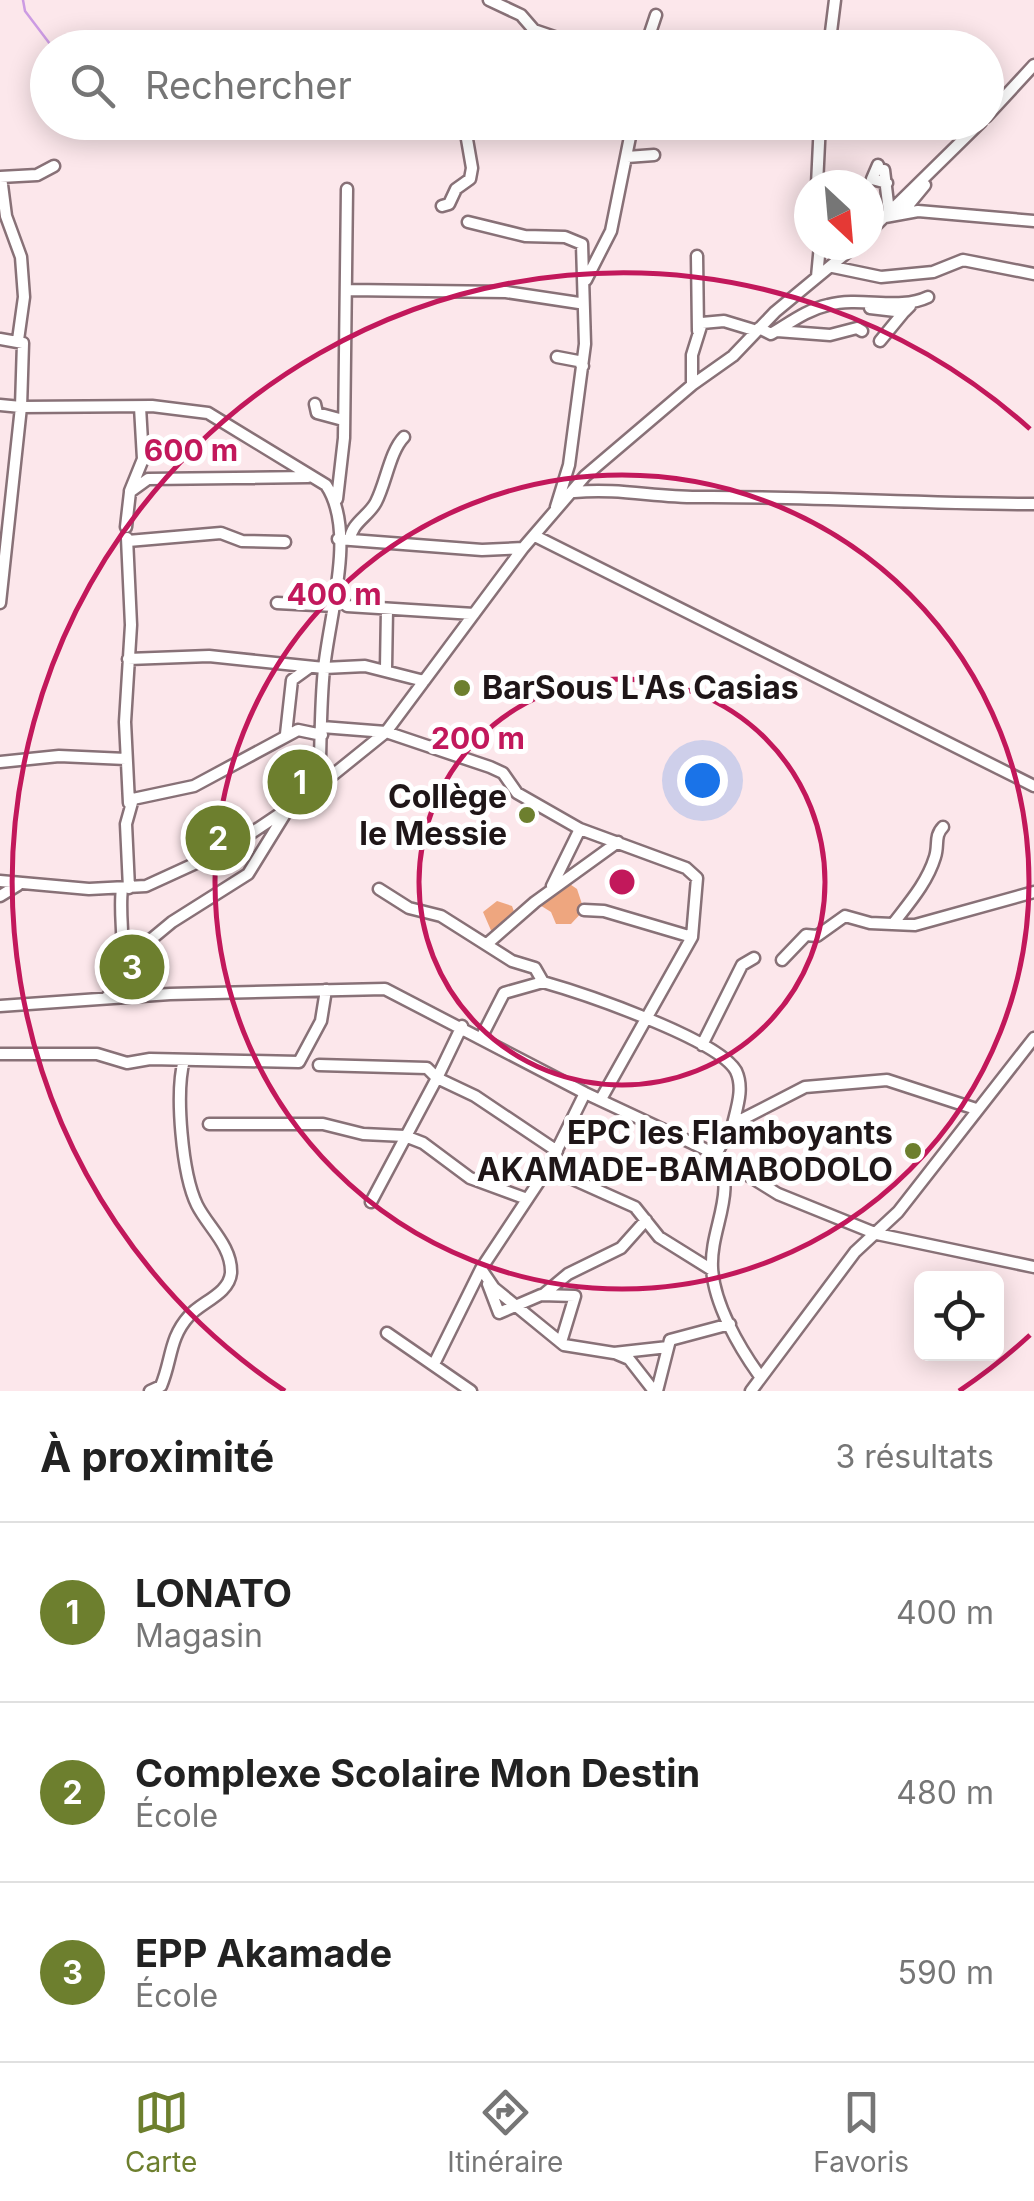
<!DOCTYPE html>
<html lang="fr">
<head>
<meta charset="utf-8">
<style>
  :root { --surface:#fff; --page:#f6f6f6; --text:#222; --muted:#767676; --line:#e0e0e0; --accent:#6d7f2e }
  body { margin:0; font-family:Inter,sans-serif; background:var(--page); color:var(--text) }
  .controls { position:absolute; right:30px; bottom:30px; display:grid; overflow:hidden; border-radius:15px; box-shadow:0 5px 25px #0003 }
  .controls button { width:90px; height:90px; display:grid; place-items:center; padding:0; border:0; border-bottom:2px solid var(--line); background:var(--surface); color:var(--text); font:50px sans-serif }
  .compass { position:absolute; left:794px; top:170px; width:90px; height:90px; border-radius:50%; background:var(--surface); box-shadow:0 5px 25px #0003; rotate:154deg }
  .you { position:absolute; left:702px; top:780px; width:35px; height:35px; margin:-25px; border:8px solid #fff; border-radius:50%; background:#1a73e8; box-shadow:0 0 0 15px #1a73e833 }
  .badge { display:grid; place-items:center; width:65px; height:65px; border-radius:50%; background:var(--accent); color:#fff; font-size:32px; font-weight:700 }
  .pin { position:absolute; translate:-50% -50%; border:5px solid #fff; box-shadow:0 2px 10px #0006 }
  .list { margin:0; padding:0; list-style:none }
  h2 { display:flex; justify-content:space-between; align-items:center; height:130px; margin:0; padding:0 40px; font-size:42px }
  h2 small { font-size:32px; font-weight:400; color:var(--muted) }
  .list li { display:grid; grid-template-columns:65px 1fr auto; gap:30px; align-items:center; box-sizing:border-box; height:180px; padding:0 40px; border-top:2px solid var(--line) }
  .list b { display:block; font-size:38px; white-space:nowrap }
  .list p { margin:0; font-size:32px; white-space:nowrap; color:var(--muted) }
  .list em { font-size:32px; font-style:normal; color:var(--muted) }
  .icon { flex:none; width:55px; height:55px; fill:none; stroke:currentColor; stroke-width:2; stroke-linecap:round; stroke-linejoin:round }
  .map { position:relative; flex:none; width:1034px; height:1391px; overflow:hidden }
  .search { position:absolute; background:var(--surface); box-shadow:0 5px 25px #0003; left:30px; right:30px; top:30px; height:110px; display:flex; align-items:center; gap:25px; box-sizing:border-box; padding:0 35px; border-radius:55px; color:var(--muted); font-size:38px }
  .sheet { height:670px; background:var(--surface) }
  nav { display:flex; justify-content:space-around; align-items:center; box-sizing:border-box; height:140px; border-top:2px solid var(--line); background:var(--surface); font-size:28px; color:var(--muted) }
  nav a { display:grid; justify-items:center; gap:5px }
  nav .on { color:var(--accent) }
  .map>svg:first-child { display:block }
  .green { fill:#eea67f }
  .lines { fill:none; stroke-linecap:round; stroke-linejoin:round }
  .stream { stroke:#cc9be3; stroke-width:2.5 }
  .minor-casing { stroke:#887177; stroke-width:15 }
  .minor { stroke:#fff; stroke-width:10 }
  .ring { fill:none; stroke:#c2185b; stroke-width:5 }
  .poi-dot { fill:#6d7f2e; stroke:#fff; stroke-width:4 }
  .labels { text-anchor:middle; stroke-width:10; stroke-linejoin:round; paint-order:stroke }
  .poi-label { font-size:32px; font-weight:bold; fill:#1f1618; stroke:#fff; text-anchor:end }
  .centre { fill:#c2185b; stroke:#fff; stroke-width:5 }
  .ring-label { font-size:30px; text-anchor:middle; font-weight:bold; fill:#c2185b; stroke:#fff; stroke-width:10; stroke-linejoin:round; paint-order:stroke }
</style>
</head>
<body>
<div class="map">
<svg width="1034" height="1391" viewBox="0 0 1034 1391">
  <rect width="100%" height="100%" fill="#fce7eb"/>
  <!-- green -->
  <path class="green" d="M564,880L577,889L584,910L571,924H556L551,912L535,902Z
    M497,901L512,906L516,917L493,935L483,912Z"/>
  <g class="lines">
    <!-- stream -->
    <path class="stream" d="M23,0L25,11L53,48"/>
    <defs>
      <path id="minor" d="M489,0L521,15L534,30L587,48
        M529,48L555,41
        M645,48L656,15
        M829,48L835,0
        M986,117L1034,65
        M466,135L493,122
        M627,157L654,155
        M878,165L872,179L887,183
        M884,170L889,212
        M0,177L37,175L54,166
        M1,177L6,216L21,257L24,297L18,340
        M817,185L820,122
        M442,206L449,204L456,189L470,179L472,168L464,122
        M901,214L925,185
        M885,217L918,211L1034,221
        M468,222L525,236L565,237L582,244L585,344L569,465L556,507
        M869,232L981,122
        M697,256L698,331
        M833,267L881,277L933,272L963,260L1034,274
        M817,277L820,245
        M586,280L611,231L633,122
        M348,290L506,292L579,303
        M870,308L904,312L910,306
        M759,328L771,334C790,323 806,310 828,305C861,296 899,311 928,297
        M777,331L830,335L857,328L862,331
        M0,339L23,343L21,407L152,406L208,413L326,485C357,531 329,616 324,669C320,707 321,747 319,786
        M880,341L903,313
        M557,357L578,361L583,366
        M692,385V355L702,323L724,321L757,331
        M315,404L317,413L343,420
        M0,405L21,407L0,603
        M130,491L143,459L140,407
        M574,492C620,488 653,497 697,497C809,496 921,504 1034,504
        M337,499L344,438L347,189
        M126,527L130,492L148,479L308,477
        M535,536L1034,786
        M127,538L131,625L125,722L129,803
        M338,539L482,550L523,548
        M350,540C351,523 369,516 376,502C386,483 390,451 404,437
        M128,541L221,533L242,541L285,542
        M336,595L347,606L474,614
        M277,603L335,606
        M128,659L209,656L324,668L365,666L424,681
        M386,668L387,609
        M322,727L386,732L490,767L503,773L517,793L580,829L686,868L697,878L692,937L601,1099
        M286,734L292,680L310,667
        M0,762L59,756L126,759
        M0,881L89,889L146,886L229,848L308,795L386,732L523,548L585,476L692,385L733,356L775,312L856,245
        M552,886L580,829
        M129,888L126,824L133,799L194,786L298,730L322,735
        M379,889L409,908L441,916L512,961L535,968L543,982C582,993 718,1039 736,1071C744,1088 737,1107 733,1124
        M0,896L18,885
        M584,910L604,911L692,937
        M893,924C909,903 927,883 935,857C939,845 934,836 943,827
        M487,944L535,902L618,842
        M782,960L806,935L817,936L845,916L870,923L915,925L1034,892
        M121,973L137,951L172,922L248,874L285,814
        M106,998C134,973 117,924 122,889
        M0,1006L170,994L385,989L585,1093L709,1151L778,1194L877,1234L1034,1267
        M462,1026L437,1078L475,1096L557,1151
        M481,1038L504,993L543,982
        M702,1045L742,965L754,958
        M0,1054H97L127,1063L150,1059L299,1062L321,1021L326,990
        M319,1065L427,1068L437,1078L371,1202
        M209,1124H323L363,1134L405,1136L423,1143L470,1178L527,1199
        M548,1168L635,1207L659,1237L712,1270
        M481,1269L494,1288L564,1345L614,1353L668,1347
        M488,1284L499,1313L541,1295L575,1296L561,1342
        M544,1294L568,1274L621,1248L646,1220
        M387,1333L471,1391
        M617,1354L629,1359L654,1391
        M435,1362L481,1269L548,1168L585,1093
        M759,1375C739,1347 714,1304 712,1268C710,1227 738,1193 716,1154L733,1124L805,1087L887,1080L976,1109
        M150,1391L161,1386C172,1360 169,1338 189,1316C201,1302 229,1294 231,1273C232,1246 208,1227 197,1205C182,1174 175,1093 184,1060
        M657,1391L670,1340L730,1324
        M751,1391L855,1252L898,1212L1034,1038"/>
    </defs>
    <!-- minor casing -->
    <use href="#minor" class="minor-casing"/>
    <!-- minor -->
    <use href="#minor" class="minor"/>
  </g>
  <!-- distance rings -->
  <g class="ring">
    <circle cx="622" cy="882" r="203"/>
    <circle cx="622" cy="882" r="407"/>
    <path d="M1030 1335A610 610 0 0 1 959 1391M285 1391A610 610 0 1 1 1030 429"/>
  </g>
  <!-- markers -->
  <g class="poi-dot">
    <circle cx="462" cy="688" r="10"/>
    <circle cx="527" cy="815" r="10"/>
    <circle cx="913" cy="1151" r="10"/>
  </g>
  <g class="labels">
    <!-- poi labels -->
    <g class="poi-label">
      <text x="482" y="699" text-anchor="start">BarSous L'As Casias</text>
      <text x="507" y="808">Collège<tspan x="507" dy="37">le Messie</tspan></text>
      <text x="893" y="1144">EPC les Flamboyants<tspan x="893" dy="37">AKAMADE-BAMABODOLO</tspan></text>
    </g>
  </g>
  <circle cx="622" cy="882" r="15" class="centre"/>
  <g class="ring-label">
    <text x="191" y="461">600 m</text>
    <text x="334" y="605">400 m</text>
    <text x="478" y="749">200 m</text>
  </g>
</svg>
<div class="controls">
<button><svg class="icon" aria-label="locate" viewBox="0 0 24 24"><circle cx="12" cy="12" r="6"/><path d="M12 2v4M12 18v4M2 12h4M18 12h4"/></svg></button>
</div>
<svg class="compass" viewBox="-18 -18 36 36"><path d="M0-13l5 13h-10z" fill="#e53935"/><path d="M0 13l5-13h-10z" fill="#767676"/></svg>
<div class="you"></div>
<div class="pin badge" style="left:300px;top:782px">1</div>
<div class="pin badge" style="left:218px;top:838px">2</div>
<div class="pin badge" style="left:132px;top:967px">3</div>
<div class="search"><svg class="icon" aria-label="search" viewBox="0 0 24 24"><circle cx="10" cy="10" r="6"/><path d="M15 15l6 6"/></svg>Rechercher</div>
</div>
<section class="sheet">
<h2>À proximité<small>3 résultats</small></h2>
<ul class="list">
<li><span class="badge">1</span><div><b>LONATO</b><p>Magasin</p></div><em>400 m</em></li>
<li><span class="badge">2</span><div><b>Complexe Scolaire Mon Destin</b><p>École</p></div><em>480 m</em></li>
<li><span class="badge">3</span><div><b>EPP Akamade</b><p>École</p></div><em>590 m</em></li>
</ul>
</section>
<nav>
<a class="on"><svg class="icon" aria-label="map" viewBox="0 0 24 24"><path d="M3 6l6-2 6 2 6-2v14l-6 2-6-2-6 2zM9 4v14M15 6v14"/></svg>Carte</a>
<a><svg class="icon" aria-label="directions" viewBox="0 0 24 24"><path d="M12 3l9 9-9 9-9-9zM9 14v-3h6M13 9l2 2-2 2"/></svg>Itinéraire</a>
<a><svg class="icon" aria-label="saved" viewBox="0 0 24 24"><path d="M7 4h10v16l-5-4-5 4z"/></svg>Favoris</a>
</nav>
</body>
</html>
